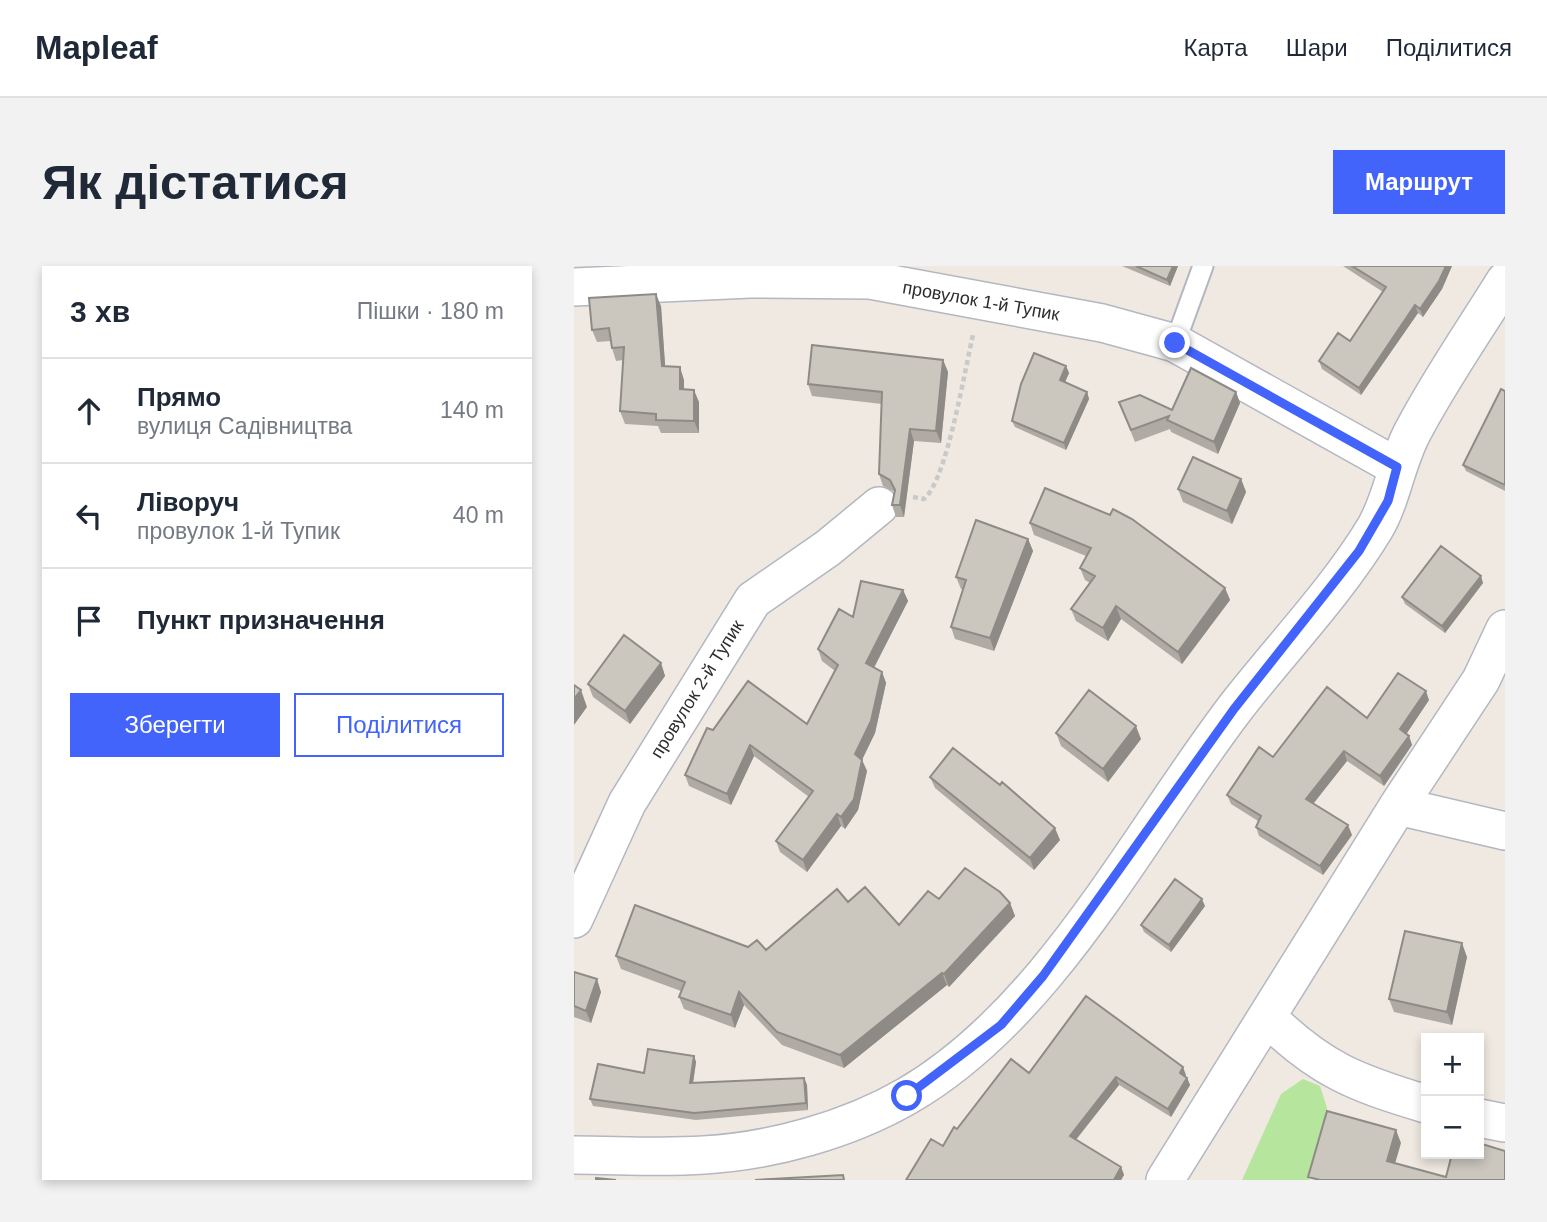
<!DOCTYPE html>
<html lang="uk">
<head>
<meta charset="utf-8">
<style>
  :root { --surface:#fff; --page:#f2f2f3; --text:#1f2937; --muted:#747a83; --line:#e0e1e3; --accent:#4264fb }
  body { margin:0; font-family:Helvetica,sans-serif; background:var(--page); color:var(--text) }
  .controls { position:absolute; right:21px; bottom:21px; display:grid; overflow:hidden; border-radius:0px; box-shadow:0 4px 10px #0003 }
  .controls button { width:63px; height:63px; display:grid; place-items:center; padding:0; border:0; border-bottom:2px solid var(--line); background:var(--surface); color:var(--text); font:35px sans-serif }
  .stop { position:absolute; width:21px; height:21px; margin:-16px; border:5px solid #4264fb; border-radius:50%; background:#fff }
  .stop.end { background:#4264fb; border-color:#fff; box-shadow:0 2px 7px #0008 }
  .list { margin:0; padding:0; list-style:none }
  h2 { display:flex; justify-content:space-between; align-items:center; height:91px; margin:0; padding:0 28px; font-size:30px }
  h2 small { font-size:23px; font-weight:400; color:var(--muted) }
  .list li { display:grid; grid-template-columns:46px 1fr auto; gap:21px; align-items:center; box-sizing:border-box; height:105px; padding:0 28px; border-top:2px solid var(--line) }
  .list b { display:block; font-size:26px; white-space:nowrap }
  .list p { margin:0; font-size:23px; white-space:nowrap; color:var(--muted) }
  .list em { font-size:23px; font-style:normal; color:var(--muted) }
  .actions { display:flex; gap:14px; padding:21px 28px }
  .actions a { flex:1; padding:16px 0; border:2px solid var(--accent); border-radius:0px; text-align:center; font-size:24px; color:var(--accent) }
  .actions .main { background:var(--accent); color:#fff }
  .icon { flex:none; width:38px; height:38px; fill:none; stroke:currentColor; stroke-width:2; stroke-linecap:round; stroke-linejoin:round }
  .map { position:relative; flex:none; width:931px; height:914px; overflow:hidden; border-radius:0px }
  header { display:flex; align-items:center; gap:42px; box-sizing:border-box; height:98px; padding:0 35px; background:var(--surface); border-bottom:2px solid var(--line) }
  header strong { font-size:33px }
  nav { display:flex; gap:38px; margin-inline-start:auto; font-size:24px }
  .intro { display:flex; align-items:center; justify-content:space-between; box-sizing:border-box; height:168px; padding:0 42px }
  h1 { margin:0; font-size:49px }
  .button { padding:18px 32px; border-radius:0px; background:var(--accent); color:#fff; font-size:24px; font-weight:700 }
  main { display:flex; gap:42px; padding:0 42px }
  aside { flex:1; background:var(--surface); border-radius:0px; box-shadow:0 4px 10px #0003 }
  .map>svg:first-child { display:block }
  .green { fill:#b6e59e }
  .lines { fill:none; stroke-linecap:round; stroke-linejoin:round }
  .lane-casing { stroke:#b4b7c1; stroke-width:23 }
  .street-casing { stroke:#b4b7c1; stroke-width:40 }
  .path { stroke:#c9c9c9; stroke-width:4.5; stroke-dasharray:5 3.5; stroke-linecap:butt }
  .lane { stroke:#fff; stroke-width:19 }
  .street { stroke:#fff; stroke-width:37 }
  .wall { fill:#afaba4 }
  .shaded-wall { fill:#8e8b86 }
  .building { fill:#cbc7bf; stroke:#8e8b86; stroke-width:2 }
  .route { stroke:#4264fb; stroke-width:9 }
  .labels { text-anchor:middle; stroke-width:6; stroke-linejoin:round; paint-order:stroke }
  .street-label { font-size:18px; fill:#2e2e2e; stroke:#fff }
</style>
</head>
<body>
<header>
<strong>Mapleaf</strong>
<nav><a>Карта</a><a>Шари</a><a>Поділитися</a></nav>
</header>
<div class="intro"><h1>Як дістатися</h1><a class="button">Маршрут</a></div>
<main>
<aside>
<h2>3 хв<small>Пішки · 180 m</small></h2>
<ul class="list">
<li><svg class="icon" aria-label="ahead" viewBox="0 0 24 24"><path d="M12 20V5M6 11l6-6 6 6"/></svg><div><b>Прямо</b><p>вулиця Садівництва</p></div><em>140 m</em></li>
<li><svg class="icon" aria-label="left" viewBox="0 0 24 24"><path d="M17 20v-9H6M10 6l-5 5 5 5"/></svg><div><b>Ліворуч</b><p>провулок 1-й Тупик</p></div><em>40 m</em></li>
<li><svg class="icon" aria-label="arrive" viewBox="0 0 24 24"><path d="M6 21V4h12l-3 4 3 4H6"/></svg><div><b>Пункт призначення</b></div></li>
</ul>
<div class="actions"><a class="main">Зберегти</a><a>Поділитися</a></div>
</aside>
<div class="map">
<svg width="931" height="914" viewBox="0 0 931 914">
  <rect width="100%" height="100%" fill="#efe9e1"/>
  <!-- green -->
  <path class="green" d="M729,813L746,820L753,842L751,857L735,914H668L707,828Z"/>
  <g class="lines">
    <defs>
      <path id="lane" d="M601,77L629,0"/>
      <path id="street" d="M0,21L176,13L296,14L528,57L601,77L823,201
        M824,540L931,565
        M0,653L53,537L179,334L254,282L305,240
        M693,751C747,804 782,817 852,838
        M905,852L931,857
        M0,889C43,889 87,892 130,889C198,885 274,864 333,830C475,748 564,569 662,441C707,383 763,325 801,262C818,233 822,198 838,167C865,115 900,65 931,15
        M591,914L824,540L907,414L931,363"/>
    </defs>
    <!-- lane casing -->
    <use href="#lane" class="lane-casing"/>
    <!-- street casing -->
    <use href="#street" class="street-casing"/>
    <!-- path -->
    <path class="path" d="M339,231L350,233C373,214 391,102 399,69"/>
    <!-- lane -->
    <use href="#lane" class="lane"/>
    <!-- street -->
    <use href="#street" class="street"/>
  </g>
  <!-- wall -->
  <path class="wall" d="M548,0H604L596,20Z
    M769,0H878L868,23L849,51L844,47L787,129L748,103L745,95L776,75L809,26Z
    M87,40L91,100L110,114V124L125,136V167H87L84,160L51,158L46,145L49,94L42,95L38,82L37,75L23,76L18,64Z
    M369,94L374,106L367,177L340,175L330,251H322L318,239L321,226L309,220L305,208L308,138L238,130L234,118Z
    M492,100L495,107L491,116L513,126L515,133L492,184L441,161L438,155Z
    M931,125V225L892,205L889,199Z
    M662,126L666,137L644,188L597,166L596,163L561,176L545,136L598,144Z
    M667,213L672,226L658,258L609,236L604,223Z
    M456,257L651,322L656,334L608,398L547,353L534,375L502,355L497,343L516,317L511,314L506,302L512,290L460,269Z
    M454,273L459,285L420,385L381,373L377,361L389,323H387L382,311Z
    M909,317L871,367L831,338L828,331Z
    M329,324L334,335L300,402L308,406L312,417L301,467L288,494L293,505L284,544L271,563L267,560L233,606L206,586L202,575L235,531L180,490L157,539L115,520L111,509L139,464L233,458L261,405L248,395L244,383L279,351Z
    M87,397L91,410L56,458L19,431L14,418Z
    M855,434L832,468L835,470L838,479L810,520L773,495L739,537L778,569L749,609L685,570L682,561L684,555L657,538L653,529L699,491L793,452Z
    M482,467L567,473L534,516L487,480Z
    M356,511L486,574L460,604L361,522Z
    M365,633L436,637L441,650L375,721L373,719L270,802L208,779L170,739L161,762L110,743L105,731L107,725L47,703L42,690L174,681L192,684L274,636L325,659Z
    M631,640L597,686L570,666L567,659Z
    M893,691L878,759L820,746L815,733Z
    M0,706L27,726L17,757L0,751Z
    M120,790L122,796L119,817L230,812L233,819L234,844L122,854L19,840L16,833L70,807Z
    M455,807L612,809L611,810L613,812L616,819L597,851L545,819L502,874L547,901L550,909L547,914H332L369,880L383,863Z"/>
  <!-- shaded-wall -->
  <path class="shaded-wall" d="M599,0H604L596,20L593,14Z
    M872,0H878L868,23L849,51L846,43Z
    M82,28L87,40L92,112L88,100Z
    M841,39L844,47L787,129L785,122Z
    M369,94L374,106L367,177L362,165Z
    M492,100L495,107L489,121L486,114Z
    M106,101L110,114V136L106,123Z
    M120,124L125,136V167L120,155Z
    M513,126L515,133L492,184L490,177Z
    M662,126L666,137L644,188L640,176Z
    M336,163L340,175L330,251L326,239Z
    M667,213L672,226L658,258L653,245Z
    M454,273L459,285L420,385L416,372Z
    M907,310L909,317L871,367L868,360Z
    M651,322L656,334L608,398L604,386Z
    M329,324L334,335L296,409L292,397Z
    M542,340L547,353L534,375L529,362Z
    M87,397L91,410L56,458L51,445Z
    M308,406L312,417L301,467L285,500L281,488Z
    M7,424L13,441L0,459V433Z
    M852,425L855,434L829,473L826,463Z
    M562,460L567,473L534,516L529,503Z
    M835,470L838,479L810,520L806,510Z
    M176,479L180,490L157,539L153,528Z
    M770,485L773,495L736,542L732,533Z
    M288,494L293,505L284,544L271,563L267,551Z
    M263,548L267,560L233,606L229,594Z
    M774,559L778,569L749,609L746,600Z
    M481,562L486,574L460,604L456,592Z
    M628,633L631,640L597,686L595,679Z
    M436,637L441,650L375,721L370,708Z
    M888,677L893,691L878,759L873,746Z
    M368,707L373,719L270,802L266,789Z
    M23,713L27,726L17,757L12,745Z
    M165,726L170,739L161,762L157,749Z
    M120,790L122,796L118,824L116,817Z
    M609,801L612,809L608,815L606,807Z
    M542,811L545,819L499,877L496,870Z
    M230,812L233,819L234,844L232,837Z
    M613,812L616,819L597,851L594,843Z
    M822,864L827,877L818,908L813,895Z
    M547,901L550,909L547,914H540Z"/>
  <!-- building -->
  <path class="building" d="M562,0H599L593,14Z
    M778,0H872L865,15L846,43L841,39L785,122L745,95L764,67L776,75L812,21Z
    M82,28L88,100L106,101V123L120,124V155L82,154V148L46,145L50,81L38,82L35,62L18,64L15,32Z
    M238,79L369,94L362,165L336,163L326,239H318L321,224L316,214L305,208L308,126L234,118Z
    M460,87L492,100L486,114L513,126L490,177L438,155L447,118Z
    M617,102L662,126L640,176L593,154L595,150L557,164L545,136L566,129L598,144Z
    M927,123L931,125V219L889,199Z
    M619,191L667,213L653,245L604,223Z
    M471,222L536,249L539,243L558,253L651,322L604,386L542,340L529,362L497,343L521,310L506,302L517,282L456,257Z
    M402,254L454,273L416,372L377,361L392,314L382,311Z
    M867,280L907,310L868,360L828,331Z
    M287,315L329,324L292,397L308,406L297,455L281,488L288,494L280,533L267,551L263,548L229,594L202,575L239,525L176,479L153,528L111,509L133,462L139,464L174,415L233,458L264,399L244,383L265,343L279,351Z
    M50,369L87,397L51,445L14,418Z
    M824,407L852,425L826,463L835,470L806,510L770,485L732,533L774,559L746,600L682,561L687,550L653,529L685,481L699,491L753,421L793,452Z
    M0,419L7,424L0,433Z
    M515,424L562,460L529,503L482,467Z
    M379,482L426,519L428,516L481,562L456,592L356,511Z
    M391,602L426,626L436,637L370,708L368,707L266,789L203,766L165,726L157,749L105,731L111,716L42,690L61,639L174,681L183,674L192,684L263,623L274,636L291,621L325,659L354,625L365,633Z
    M601,613L628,633L595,679L567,659Z
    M831,665L888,677L873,746L815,733Z
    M0,706L23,713L12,745L0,740Z
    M512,730L609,801L606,807L613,812L594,843L542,811L496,870L547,901L540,914H332L357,873L369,880L380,861L383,863L437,793L455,807Z
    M74,783L120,790L116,817L230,812L232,837L120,847L16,833L24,798L70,807Z
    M753,845L822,864L813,895L872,911L878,888H905V877L931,885V914H746L734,911Z
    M269,909L270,914H181Z
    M22,912L42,914H22Z"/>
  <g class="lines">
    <!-- route -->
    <path class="route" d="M333,830L427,759L469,710L660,443L785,285L814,235L823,201L601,77"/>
  </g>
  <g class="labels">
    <!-- street labels -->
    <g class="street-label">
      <text transform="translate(407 35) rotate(10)" y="6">провулок 1-й Тупик</text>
      <text transform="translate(123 423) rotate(-58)" y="6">провулок 2-й Тупик</text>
    </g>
  </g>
</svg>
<div class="controls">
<button>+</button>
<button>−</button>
</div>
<div class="stop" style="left:333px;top:830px"></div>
<div class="stop end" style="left:601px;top:77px"></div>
</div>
</main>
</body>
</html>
